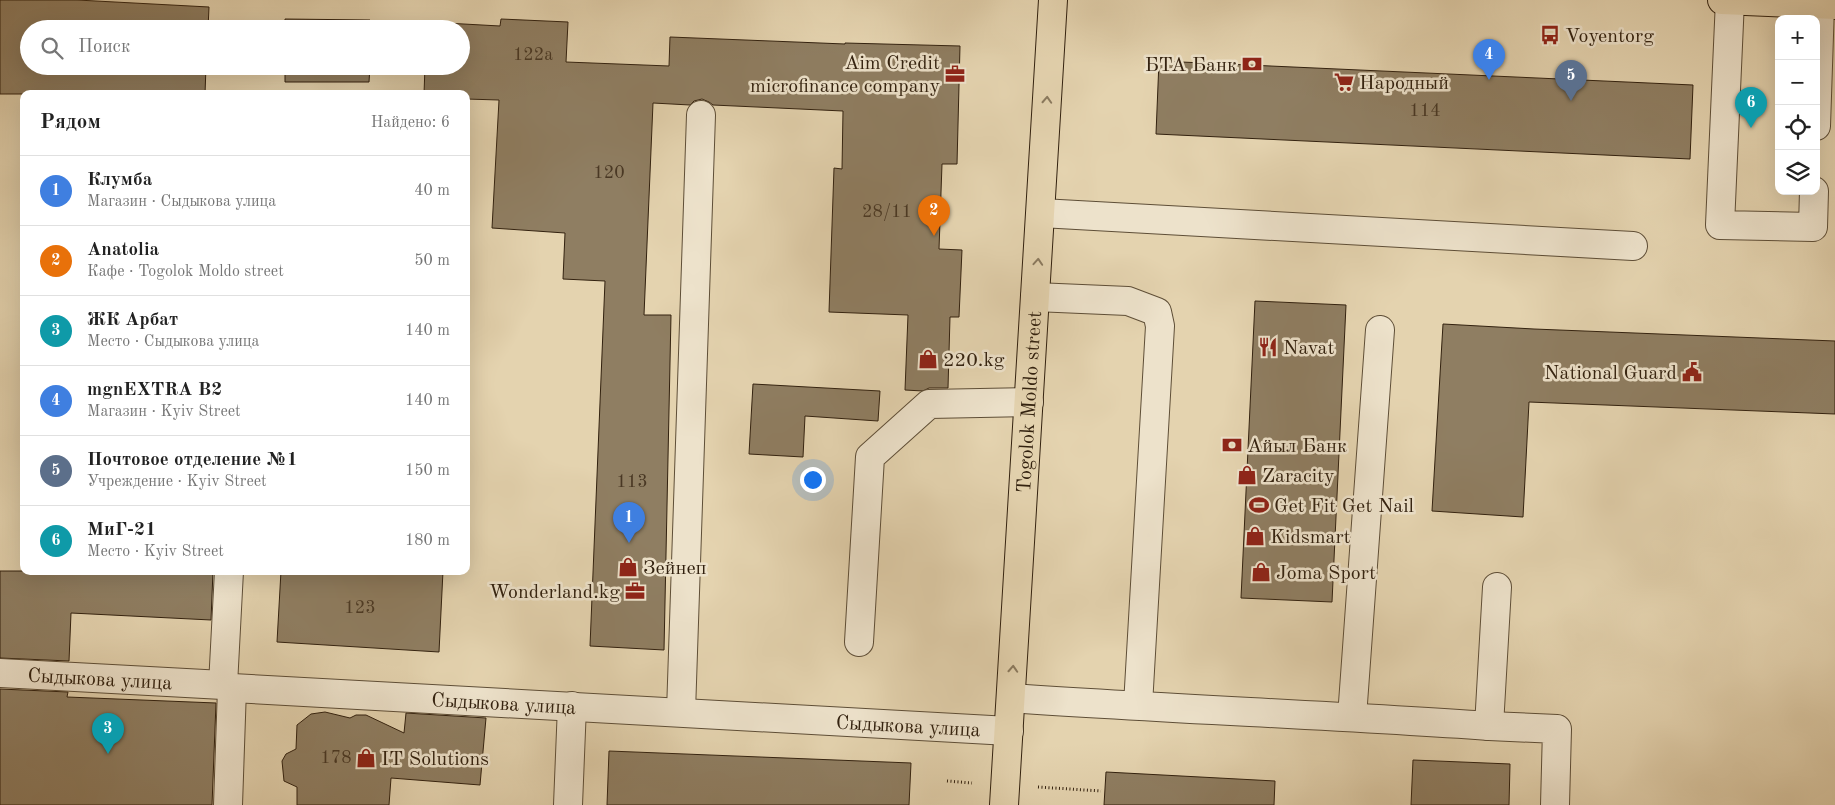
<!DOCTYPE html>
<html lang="ru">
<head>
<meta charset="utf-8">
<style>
  :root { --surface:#fff; --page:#f6f6f6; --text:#222; --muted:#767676; --line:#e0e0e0; --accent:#db2777 }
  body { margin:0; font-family:"Old Standard TT",serif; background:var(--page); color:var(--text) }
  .controls { position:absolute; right:15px; top:15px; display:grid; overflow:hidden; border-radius:10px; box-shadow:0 5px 20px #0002 }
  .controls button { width:45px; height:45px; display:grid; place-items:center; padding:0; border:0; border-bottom:1px solid var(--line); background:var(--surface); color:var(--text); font:25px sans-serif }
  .you { position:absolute; left:812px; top:479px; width:18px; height:18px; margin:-12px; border:4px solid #fff; border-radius:50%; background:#1a73e8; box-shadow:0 0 0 8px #1a73e833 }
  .badge { display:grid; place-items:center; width:32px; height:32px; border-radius:50%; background:var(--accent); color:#fff; font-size:16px; font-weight:700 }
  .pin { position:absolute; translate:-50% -41px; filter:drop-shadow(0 1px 2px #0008) }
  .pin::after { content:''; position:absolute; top:26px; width:18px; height:15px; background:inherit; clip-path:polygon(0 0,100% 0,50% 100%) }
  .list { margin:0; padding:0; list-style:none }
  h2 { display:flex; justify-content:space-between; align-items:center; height:65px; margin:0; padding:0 20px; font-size:21px }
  h2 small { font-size:16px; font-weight:400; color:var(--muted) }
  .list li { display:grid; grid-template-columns:32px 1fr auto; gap:15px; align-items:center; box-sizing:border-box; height:70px; padding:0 20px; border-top:1px solid var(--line) }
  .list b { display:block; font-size:19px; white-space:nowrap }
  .list p { margin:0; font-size:16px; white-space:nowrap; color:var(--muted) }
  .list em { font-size:16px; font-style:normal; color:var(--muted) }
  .icon { flex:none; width:28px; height:28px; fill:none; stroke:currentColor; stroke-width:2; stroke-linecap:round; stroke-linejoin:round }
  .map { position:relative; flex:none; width:1835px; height:805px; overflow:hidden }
  .search { position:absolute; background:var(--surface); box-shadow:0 5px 20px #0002; left:20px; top:20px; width:450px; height:55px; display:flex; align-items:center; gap:12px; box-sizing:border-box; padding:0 18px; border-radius:28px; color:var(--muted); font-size:19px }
  .panel { position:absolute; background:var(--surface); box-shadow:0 5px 20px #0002; left:20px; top:90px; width:450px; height:485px; border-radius:10px }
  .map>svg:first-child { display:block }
  .building { fill:#8f7e62; stroke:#32210f }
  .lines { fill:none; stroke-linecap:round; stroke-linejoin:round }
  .minor-casing { stroke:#5e4e37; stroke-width:30 }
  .major-casing { stroke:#32210f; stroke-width:30 }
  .path { stroke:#32210f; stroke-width:3; stroke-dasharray:1 2.5; stroke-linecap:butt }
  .minor { stroke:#ede2cb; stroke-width:28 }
  .major { stroke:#e4d3af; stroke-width:28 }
  .oneway { stroke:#8b7a5f }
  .labels { text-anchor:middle; stroke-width:5; stroke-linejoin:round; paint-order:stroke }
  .number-label { font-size:18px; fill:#493824 }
  .poi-label { font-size:20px; fill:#32210f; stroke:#ede2cb; text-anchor:start }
  .street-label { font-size:20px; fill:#32210f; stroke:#ede2cb }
</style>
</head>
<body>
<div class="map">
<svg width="1835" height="805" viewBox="0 0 1835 805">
  <rect width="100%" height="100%" fill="#e4d3af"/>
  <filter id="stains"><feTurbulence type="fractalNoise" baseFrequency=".004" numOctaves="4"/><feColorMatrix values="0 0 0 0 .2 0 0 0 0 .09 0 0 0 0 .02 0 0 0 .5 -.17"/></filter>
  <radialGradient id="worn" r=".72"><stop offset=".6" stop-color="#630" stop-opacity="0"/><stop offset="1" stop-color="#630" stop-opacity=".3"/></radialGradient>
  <!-- building -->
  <path class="building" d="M0,0H77L209,7L208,29H29V66H206L205,94H0Z
    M285,19L370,20V29H285Z
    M501,19L568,22L566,62L669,66L670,37L845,44V43L960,46L957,164H942L939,249L962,250L959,317H950L948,388H929L923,391L905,390L908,315L829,312L834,168L842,169L843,111L713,105L709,102L702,99L694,101L690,105L653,103L644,315H671L664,650L590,646L605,281L563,279L565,233L492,228L499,100L466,99V94H424L425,66H461V29H427V22L500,26Z
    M1159,61L1693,85L1690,159L1156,134Z
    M285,66H370L369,82H285Z
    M1255,301L1346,305L1332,602L1241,598Z
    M1443,324L1534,329L1835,341V414L1529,402L1523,517L1432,511Z
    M753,384L880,391L878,421L805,416L803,457L749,454Z
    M0,571H213L211,620L71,613L69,661L0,658Z
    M281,571H443L439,652L277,642Z
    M0,689L68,692L67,697L216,703L212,805H0Z
    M325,712L350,718L356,715H366L404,733L406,713L486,718L480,785L391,778L389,805H297V787L284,781L282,761L286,754L296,749L297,725L311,714Z
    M609,751L911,763L909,805H607Z
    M1413,760L1510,764L1509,805H1411Z
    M1106,772L1275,781L1274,805H1104Z"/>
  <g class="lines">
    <defs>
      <g id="minor">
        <path d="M1730,0L1720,225L1813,227L1814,191"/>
        <path d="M1816,126L1820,5"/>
        <path d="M1041,213L1633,246"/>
        <path d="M1035,297L1128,301L1157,312L1160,326L1138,705"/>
        <path d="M859,642L870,457L929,404L1029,402"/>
        <path id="s1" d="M0,673L223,685L232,688L1009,731"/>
        <path d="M223,685L229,571"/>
        <path d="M1011,698C1170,709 1330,715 1489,726L1497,587"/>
        <path d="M681,712L701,115"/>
        <path d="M1352,717L1380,330"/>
        <path d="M1489,726L1557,729L1555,805"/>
        <path d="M228,805L232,688"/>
        <path d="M568,805L572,706"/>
      </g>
      <g id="major">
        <path d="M1722,0L1835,5"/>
        <path id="s2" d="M1004,805L1053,0"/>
      </g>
    </defs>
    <!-- minor casing -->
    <use href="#minor" class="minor-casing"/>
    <!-- major casing -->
    <use href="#major" class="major-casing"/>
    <!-- path -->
    <path class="path" d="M947,781L972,783
      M1038,787L1101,791"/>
    <!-- minor -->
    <use href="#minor" class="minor"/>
    <!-- major -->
    <use href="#major" class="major"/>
  </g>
  <!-- one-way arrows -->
  <defs><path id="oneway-chevron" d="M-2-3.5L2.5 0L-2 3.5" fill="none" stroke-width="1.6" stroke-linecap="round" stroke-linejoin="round" transform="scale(1.25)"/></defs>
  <g class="oneway">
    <use href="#oneway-chevron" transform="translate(1047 100) rotate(-87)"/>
    <use href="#oneway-chevron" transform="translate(1038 262) rotate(-86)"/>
    <use href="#oneway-chevron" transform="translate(1013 669) rotate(-87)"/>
  </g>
  <!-- icons -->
  <defs>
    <symbol id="bus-bare" viewBox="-9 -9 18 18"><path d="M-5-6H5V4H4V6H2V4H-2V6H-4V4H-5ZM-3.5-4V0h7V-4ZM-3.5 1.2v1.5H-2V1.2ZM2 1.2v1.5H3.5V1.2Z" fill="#8f2418" stroke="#ede2cb" stroke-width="2.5" paint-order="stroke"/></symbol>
    <symbol id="bank-bare" viewBox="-9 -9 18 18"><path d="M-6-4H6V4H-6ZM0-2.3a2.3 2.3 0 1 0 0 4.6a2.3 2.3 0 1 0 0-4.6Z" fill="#8f2418" stroke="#ede2cb" stroke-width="2.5" paint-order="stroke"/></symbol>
    <symbol id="office-bare" viewBox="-9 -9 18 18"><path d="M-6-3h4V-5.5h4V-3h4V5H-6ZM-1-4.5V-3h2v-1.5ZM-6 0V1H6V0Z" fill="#8f2418" stroke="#ede2cb" stroke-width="2.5" paint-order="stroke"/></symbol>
    <symbol id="supermarket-bare" viewBox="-9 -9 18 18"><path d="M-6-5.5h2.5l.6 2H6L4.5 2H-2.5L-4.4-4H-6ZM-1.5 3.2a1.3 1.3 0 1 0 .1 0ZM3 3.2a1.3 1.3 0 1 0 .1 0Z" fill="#8f2418" stroke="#ede2cb" stroke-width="2.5" paint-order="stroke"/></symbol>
    <symbol id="restaurant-bare" viewBox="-9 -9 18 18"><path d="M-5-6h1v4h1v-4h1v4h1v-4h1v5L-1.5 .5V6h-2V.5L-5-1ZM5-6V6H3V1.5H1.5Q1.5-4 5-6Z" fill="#8f2418" stroke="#ede2cb" stroke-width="2.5" paint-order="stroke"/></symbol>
    <symbol id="shop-bare" viewBox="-9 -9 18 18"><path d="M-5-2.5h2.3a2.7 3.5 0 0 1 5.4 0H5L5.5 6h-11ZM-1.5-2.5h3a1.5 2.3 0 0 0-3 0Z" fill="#8f2418" stroke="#ede2cb" stroke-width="2.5" paint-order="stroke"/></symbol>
    <symbol id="civic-bare" viewBox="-9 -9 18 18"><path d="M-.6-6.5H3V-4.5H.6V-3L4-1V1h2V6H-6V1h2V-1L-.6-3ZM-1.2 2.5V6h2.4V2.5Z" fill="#8f2418" stroke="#ede2cb" stroke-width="2.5" paint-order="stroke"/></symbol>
    <symbol id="stadium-bare" viewBox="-9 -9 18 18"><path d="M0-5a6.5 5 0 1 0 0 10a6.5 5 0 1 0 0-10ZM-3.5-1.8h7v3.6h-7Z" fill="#8f2418" stroke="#ede2cb" stroke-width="2.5" paint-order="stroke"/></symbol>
  </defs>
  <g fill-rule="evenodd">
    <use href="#bus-bare" x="1536" y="21" width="28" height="28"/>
    <use href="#bank-bare" x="1238" y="50" width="28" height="28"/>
    <use href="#office-bare" x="941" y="60" width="28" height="28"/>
    <use href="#supermarket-bare" x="1330" y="68" width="28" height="28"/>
    <use href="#restaurant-bare" x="1254" y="333" width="28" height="28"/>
    <use href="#shop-bare" x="914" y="345" width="28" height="28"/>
    <use href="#civic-bare" x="1678" y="358" width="28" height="28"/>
    <use href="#bank-bare" x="1218" y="431" width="28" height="28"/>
    <use href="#shop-bare" x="1233" y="461" width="28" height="28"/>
    <use href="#stadium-bare" x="1245" y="491" width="28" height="28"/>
    <use href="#shop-bare" x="1241" y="522" width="28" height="28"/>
    <use href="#shop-bare" x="614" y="553" width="28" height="28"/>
    <use href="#shop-bare" x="1247" y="558" width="28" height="28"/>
    <use href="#office-bare" x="621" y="577" width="28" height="28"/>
    <use href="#shop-bare" x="352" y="744" width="28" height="28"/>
  </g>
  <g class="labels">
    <!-- number labels -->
    <g class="number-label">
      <text x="533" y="60">122а</text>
      <text x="1425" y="116">114</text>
      <text x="609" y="178">120</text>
      <text x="887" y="217">28/11</text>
      <text x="632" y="487">113</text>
      <text x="360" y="613">123</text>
      <text x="336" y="763">178</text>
    </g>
    <!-- poi labels -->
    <g class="poi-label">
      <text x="1565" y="42">Voyentorg</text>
      <text x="940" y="69" text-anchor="end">Aim Credit<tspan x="940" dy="23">microfinance company</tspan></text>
      <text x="1237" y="71" text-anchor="end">БТА Банк</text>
      <text x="1359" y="89">Народный</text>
      <text x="1283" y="354">Navat</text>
      <text x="943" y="366">220.kg</text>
      <text x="1677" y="379" text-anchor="end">National Guard</text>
      <text x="1247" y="452">Айыл Банк</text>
      <text x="1262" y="482">Zaracity</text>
      <text x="1274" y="512">Get Fit Get Nail</text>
      <text x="1270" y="543">Kidsmart</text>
      <text x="643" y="574">Зейнеп</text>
      <text x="1276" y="579">Joma Sport</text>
      <text x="620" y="598" text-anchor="end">Wonderland.kg</text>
      <text x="381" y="765">IT Solutions</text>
    </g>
    <!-- street labels -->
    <g class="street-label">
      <text dy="7" stroke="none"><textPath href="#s2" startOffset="404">Togolok Moldo street</textPath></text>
      <text dy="7" stroke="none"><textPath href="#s1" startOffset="100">Сыдыкова улица</textPath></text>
      <text dy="7" stroke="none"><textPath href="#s1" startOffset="505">Сыдыкова улица</textPath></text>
      <text dy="7" stroke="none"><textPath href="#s1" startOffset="910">Сыдыкова улица</textPath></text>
    </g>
  </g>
  <rect width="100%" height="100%" filter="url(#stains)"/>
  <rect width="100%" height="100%" fill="url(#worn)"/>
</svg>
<div class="controls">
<button>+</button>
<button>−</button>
<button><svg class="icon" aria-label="locate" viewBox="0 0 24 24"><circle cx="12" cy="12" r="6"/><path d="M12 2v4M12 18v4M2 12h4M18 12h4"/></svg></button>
<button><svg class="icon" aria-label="layers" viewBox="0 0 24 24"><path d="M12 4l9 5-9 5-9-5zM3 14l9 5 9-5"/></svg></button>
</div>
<div class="you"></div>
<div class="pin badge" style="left:629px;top:543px;background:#3f7fe0">1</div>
<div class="pin badge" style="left:934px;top:236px;background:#e8710a">2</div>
<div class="pin badge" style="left:108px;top:754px;background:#0f9aa8">3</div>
<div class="pin badge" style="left:1489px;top:80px;background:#3f7fe0">4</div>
<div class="pin badge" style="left:1571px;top:101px;background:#5c6f8a">5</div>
<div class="pin badge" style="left:1751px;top:128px;background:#0f9aa8">6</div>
<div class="search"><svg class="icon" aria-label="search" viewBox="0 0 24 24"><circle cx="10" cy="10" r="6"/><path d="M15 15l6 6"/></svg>Поиск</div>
<section class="panel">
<h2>Рядом<small>Найдено: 6</small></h2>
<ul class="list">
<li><span class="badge" style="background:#3f7fe0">1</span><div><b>Клумба</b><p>Магазин · Сыдыкова улица</p></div><em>40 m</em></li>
<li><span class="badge" style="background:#e8710a">2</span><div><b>Anatolia</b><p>Кафе · Togolok Moldo street</p></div><em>50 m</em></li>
<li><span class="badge" style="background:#0f9aa8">3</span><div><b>ЖК Арбат</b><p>Место · Сыдыкова улица</p></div><em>140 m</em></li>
<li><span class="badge" style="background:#3f7fe0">4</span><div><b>mgnEXTRA B2</b><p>Магазин · Kyiv Street</p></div><em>140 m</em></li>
<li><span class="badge" style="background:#5c6f8a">5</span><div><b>Почтовое отделение №1</b><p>Учреждение · Kyiv Street</p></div><em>150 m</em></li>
<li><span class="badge" style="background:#0f9aa8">6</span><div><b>МиГ-21</b><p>Место · Kyiv Street</p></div><em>180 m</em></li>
</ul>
</section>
</div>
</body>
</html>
